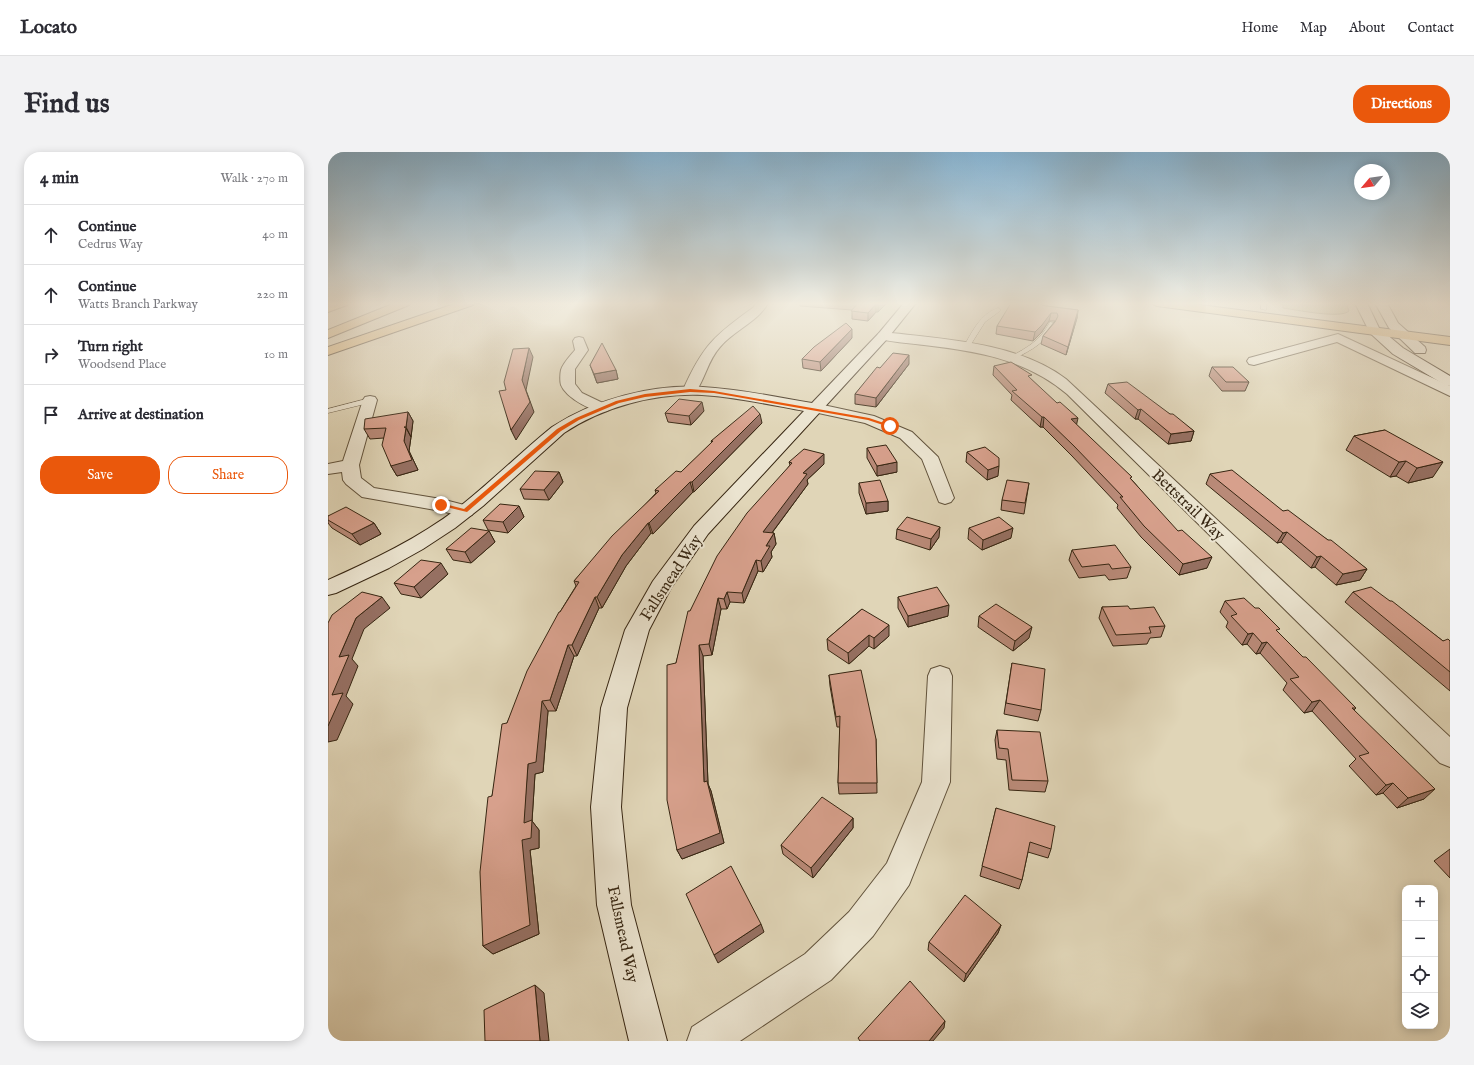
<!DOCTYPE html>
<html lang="en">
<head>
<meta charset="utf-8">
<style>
  :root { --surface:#fff; --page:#f2f2f3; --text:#2b2b33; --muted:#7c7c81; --line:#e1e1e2; --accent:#ea580c }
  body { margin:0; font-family:"IM FELL English",serif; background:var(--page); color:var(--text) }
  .controls { position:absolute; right:12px; bottom:12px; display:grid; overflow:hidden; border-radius:8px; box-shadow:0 2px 10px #0003 }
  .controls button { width:36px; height:36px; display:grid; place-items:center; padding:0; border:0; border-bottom:1px solid var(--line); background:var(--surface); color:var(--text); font:20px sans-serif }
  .compass { position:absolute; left:1026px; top:12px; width:36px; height:36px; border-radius:50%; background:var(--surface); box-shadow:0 2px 10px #0003; rotate:241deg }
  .stop { position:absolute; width:12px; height:12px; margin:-9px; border:3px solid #ea580c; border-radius:50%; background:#fff }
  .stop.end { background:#ea580c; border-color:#fff; box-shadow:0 1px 4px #0008 }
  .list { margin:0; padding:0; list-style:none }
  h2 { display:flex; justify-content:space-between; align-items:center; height:52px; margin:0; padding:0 16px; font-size:17px }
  h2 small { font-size:13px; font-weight:400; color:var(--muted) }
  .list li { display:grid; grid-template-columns:26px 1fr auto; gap:12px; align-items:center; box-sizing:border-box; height:60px; padding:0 16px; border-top:1px solid var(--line) }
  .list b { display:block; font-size:15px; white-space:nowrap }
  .list p { margin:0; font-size:13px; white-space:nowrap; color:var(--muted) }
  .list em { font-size:13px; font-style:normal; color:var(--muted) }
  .actions { display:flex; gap:8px; padding:12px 16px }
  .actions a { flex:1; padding:9px 0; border:1px solid var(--accent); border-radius:16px; text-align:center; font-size:14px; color:var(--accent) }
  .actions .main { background:var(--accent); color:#fff }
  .icon { flex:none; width:22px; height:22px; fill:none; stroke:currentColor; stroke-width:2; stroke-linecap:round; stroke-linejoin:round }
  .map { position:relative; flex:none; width:1122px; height:889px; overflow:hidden; border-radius:16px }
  header { display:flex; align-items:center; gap:24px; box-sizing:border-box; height:56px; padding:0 20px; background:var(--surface); border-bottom:1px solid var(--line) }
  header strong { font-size:19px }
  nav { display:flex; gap:22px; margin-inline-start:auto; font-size:14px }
  .intro { display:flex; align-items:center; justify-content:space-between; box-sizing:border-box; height:96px; padding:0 24px }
  h1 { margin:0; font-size:28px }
  .button { padding:10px 18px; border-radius:16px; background:var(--accent); color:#fff; font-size:14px; font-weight:700 }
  main { display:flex; gap:24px; padding:0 24px }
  aside { flex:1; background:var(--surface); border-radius:16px; box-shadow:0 2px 10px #0003 }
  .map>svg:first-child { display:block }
  .green { fill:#bbbb89; stroke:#79704e }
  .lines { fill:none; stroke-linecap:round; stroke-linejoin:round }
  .lane-casing { stroke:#61523b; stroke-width:1 }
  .street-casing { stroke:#61523b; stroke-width:2 }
  .secondary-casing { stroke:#372612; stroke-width:2 }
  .primary-casing { stroke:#372612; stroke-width:2 }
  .highway-casing { stroke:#372612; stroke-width:2 }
  .lane { fill:#ebe4d0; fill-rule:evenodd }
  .street { fill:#ebe4d0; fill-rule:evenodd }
  .secondary { fill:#ebe4d0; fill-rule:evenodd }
  .primary { fill:#e0ba7c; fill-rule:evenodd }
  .highway { fill:#e0ba7c; fill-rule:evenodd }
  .wall { fill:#b98a78; stroke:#372612 }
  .shaded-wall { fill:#967062; stroke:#372612 }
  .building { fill:#d7a08c; stroke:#372612 }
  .route { fill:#ea580c }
  .labels { text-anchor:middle; stroke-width:4; stroke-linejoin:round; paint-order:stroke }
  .street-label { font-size:16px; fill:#372612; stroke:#ebe4d0 }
</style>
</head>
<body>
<header>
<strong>Locato</strong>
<nav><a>Home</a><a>Map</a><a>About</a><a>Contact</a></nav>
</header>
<div class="intro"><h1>Find us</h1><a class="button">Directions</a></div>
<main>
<aside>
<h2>4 min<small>Walk · 270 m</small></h2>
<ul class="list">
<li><svg class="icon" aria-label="ahead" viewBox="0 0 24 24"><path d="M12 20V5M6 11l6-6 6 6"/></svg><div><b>Continue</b><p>Cedrus Way</p></div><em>40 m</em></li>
<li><svg class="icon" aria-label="ahead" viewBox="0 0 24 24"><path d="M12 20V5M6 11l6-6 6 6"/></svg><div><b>Continue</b><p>Watts Branch Parkway</p></div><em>220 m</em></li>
<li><svg class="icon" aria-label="right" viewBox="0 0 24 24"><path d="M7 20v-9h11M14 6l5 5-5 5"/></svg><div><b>Turn right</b><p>Woodsend Place</p></div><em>10 m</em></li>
<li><svg class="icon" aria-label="arrive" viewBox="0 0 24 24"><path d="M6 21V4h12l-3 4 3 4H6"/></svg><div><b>Arrive at destination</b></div></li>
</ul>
<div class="actions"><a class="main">Save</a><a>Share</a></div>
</aside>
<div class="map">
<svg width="1122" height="889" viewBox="0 0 1122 889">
  <rect width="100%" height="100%" fill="#e0d5b7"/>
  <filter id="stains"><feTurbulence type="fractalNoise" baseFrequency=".005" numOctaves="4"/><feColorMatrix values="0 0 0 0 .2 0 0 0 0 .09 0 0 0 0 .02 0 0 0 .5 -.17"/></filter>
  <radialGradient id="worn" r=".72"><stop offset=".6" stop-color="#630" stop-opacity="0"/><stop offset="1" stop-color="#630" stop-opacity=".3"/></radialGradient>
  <!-- green -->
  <path class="green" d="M955,151H1018L1021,159C1013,167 969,158 955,156Z"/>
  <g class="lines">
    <defs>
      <path id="lane" d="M933,151H939L938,158L933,157Z
        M670,156L673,158L672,159L657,170L640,197H636L635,196C644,180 652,162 670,156Z
        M722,170L727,171C720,190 703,198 686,207H682V205C700,195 712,189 722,170Z
        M42,246L46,248L45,250L0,261V257Z"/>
      <path id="street" d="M428,151H440C431,169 405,179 392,195C380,208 377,227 367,241L362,242L357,241L355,238C375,193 387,183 426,155Z
        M555,180C614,187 689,190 738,227L1122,585V615L1112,611L739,242C698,207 648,199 596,193C581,191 565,190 551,187L549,184L551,181Z
        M1010,182L1122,234V244L1009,190L926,213L921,212L919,209L921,206Z
        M251,185L255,186L260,198L247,217V232L254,241L279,253L282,256L279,259C267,262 238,246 233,233C232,230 232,222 233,218C235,211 243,203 247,198L245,189L247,186Z
        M42,244L47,245L49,248L31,313L33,326L46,336L113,347L144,355L146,359L144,363L137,365L113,359L34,345L18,332L15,328L14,320L0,322V312L15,309L35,248L37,245Z
        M486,251L546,264L584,280L610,305L626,346L623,350L617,352L611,350L594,307L572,286L537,271L481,259L478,256L481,253Z
        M612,514L621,517L624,524L622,630L581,733L545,784L503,828L412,889H359L364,875L477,802L521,760L559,711L594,630L600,524L603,517Z"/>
      <path id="secondary" d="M576,151H588L559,187L380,382L343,436L321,478L299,556L293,655L303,753L339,889H301L269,753L263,655L273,556L297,478L325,429L366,374L476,259C443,253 408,245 374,243C326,241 275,255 236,281L155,354L127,376L95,397L61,416L8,441L0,443V428C45,408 91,386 130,356C163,330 192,301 224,275C267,247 324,232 375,235C411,237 448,245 484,251L551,181Z
        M1027,151H1039L1051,176L1075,196L1122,224V234L1117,233L1065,202L1042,181Z
        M1047,151H1059L1070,171L1097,195L1098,198L1097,201H1087L1061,176Z"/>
      <path id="primary" d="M823,151H857L1122,185V193L829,154Z"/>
      <path id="highway" d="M5,151H21L19,153L0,160V153Z
        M67,151H83L81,153L0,186V178Z
        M129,151H147L145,153L0,203V195Z"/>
    </defs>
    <!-- lane casing -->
    <use href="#lane" class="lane-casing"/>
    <!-- street casing -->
    <use href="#street" class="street-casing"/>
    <!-- secondary casing -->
    <use href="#secondary" class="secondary-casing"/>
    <!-- primary casing -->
    <use href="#primary" class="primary-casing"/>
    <!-- highway casing -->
    <use href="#highway" class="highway-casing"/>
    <!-- lane -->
    <use href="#lane" class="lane"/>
    <!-- street -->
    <use href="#street" class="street"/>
    <!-- secondary -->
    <use href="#secondary" class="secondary"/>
    <!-- primary -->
    <use href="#primary" class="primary"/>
    <!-- highway -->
    <use href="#highway" class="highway"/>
  </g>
  <!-- wall -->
  <path class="wall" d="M472,151H528V153L559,151L550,160H548L540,169L524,167V158L472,154Z
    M718,154L750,158L749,166L738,203L713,192L715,184L727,169H721L713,181L705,189L668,182L669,174Z
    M524,186L493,219L475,216L474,207Z
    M581,212L548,255L527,252V242L552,216Z
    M262,213L288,218L290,227L269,231Z
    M666,214L703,227L804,328L879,416L851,423L813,385L789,356L790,353L744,304L715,275H712L683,248L684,243L665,223Z
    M884,215L921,230L917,239H894L881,224Z
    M780,232L842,262L866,279L863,289L840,292L810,267H807L777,241Z
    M376,259L363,273L340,270L337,261Z
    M80,260L85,269L83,285L81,299L90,318L69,324L63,314L56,286L42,287L36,277Z
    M434,271L366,340H365L325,382L323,381L298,414L274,456H271L249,504H246L228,559H220L215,620L207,622L204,669L211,678V696L202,698L211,782L165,802L155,794L164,644L179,571L232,460L248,434L246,429L328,341L327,338L353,320L384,291L383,289Z
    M1057,278L1105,325L1080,331L1068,324L1062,325L1018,298L1026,284Z
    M539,296L569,320L549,324L539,306Z
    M639,300L670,324L659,328L638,310Z
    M461,310L496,312L479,328L480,332L444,381H446L448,392L443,400L444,405L435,420L430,419L416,451L402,450L399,457H393L384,503L375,504L380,632L383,639L396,691L354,707L349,698L348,511L362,459L462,313Z
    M231,320L235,330L221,348L196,347L192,337Z
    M882,322L955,359L1000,388L1039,417L1032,428L1008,433L987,415L983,416L953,390L949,391L878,332Z
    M531,331L560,349V359L538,362L531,341Z
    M701,331L696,362L673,358L674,348Z
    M191,354L196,365L180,381L160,378L155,368Z
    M0,364L46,371L53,382L32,393L4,376L0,371Z
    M641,376L683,386L654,398L640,387Z
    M569,377L611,385L602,398L568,387Z
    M161,379L167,390L143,411L125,408L118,397Z
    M744,398L803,415L799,426L781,428L777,423L751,426L741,408Z
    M120,422L93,446L73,442L66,431Z
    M1025,440L1062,449L1115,489H1122V539L1017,450Z
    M570,445L620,464L580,475L570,456Z
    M897,449L950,480L975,505L1028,556L1026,558L1096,647L1069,656L1055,641L1048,643L1021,614L1028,607L984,559L976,561L955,538L959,531L932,501L928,502L919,492L914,493L898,475L900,470L892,460Z
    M774,455L802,457L837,474L833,485L822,486L819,492L785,494L771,466Z
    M534,457L561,484L546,497L541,494L521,512L500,498L499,487Z
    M651,464L701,486L685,499L650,475Z
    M684,511L713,558L710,569L676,562Z
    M501,523L548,587L549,641L511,642L510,631L512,575H509L502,534Z
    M669,578L720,629L717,640L681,638L678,608L669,607L667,588Z
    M668,656L723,697L720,706L700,700L694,728L691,737L652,724Z
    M525,666V676L485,726L455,702L453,693Z
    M1122,697V726L1106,709Z
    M673,773L670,781L636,830L600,798L601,790Z"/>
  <!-- shaded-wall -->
  <path class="shaded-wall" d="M552,151H559L550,160V152Z
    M548,152V160L540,169V161Z
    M750,158L749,166L738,203L740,195Z
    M723,161L721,169L713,181L705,189L707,180Z
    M524,177V186L493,219L492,210Z
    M201,196L205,205L198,238L206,260L188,288L183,278Z
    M581,203V212L548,255V246Z
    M288,218L290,227L269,231L266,222Z
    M374,250L376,259L363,273L361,264Z
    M813,257L810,267H807L810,258Z
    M80,260L85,269L83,285L78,275Z
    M432,262L434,271L366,340L364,330Z
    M714,265H716L715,275H712Z
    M750,266L748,275L743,267Z
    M78,276L83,285L81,299L90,318L69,324L63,314L76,289Z
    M866,279L863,289L840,292L843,282Z
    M496,302V312L479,328L480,332L437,390L435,380L475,321Z
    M1078,309L1068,324L1062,325L1071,310Z
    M569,310V320L549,324V314Z
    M1115,310L1105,325L1080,331L1089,316Z
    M671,314L670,324L659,328L660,318Z
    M231,320L235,330L221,348L216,338Z
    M362,330L365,340L325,382L321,371Z
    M560,349V359L538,362V351Z
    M191,354L196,365L180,381L175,370Z
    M46,371L53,382L32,393L24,382Z
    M320,371L323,381L298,414L274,456L269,445L294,403Z
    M612,375L611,385L602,398L603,387Z
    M685,376L683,386L654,398L655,388Z
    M161,379L167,390L143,411L137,400Z
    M959,380L953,390L949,391L955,381Z
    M446,381L448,392L443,400L444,405L435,420L433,409L438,394Z
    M993,404L987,415L983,416L989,405Z
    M884,405L879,416L851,423L855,412Z
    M428,408L430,419L416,451L414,441Z
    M113,411L120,422L93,446L86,435Z
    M1039,417L1032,428L1008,433L1015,422Z
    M399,440L402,450L399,457L396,447Z
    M54,445L62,456L36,477L24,507L30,514L18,544L25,552L9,588L0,590V574L4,543L11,505L28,466Z
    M267,445L271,456L249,504L244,493Z
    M390,446L393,457L384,503L381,492Z
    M621,453L620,464L580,475V464Z
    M561,473V484L546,497V486Z
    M704,475L701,486L685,499L687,489Z
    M925,481L919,492L914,493L920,482Z
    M541,483V494L521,512L520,501Z
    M939,490L932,501L928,502L934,491Z
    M240,493L246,504L228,559L222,548Z
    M371,493L375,504L380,632L383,639L396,691L354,707L349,698L376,630Z
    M992,548L984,559L976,561L984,550Z
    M214,549L220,559L215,620L207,622L204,669L211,678V696L202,698L211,782L165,802L155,794L194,688L200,612Z
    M1065,631L1055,641L1048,643L1058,633Z
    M1107,637L1096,647L1069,656L1080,646Z
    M525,666V676L485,726L483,716Z
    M433,772L436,780L390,811L386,803Z
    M673,773L670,781L636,830L638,822Z
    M207,833L216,841L221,889H212Z
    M617,869L616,876L605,889H601Z"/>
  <!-- building -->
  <path class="building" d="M530,151H552L550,152H548L540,161L523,159Z
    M683,151H709L718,154L750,158L740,195L715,184L727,170L730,164L729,161H723L714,173L707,180L669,174Z
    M518,171L524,177L492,210L474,207L486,195Z
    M274,191L288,218L266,222L262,213Z
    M201,196L194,228L202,250L183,278L171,239L178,238L176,230L185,197Z
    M565,201L581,203L548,246L527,242L549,215L552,216Z
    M683,210L704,223L700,224L729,251L732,250L750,266L743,267L804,325L802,326L850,379L854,378L884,405L855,412L816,374L792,345H795L746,294L716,265H714L684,239L689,238L666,214Z
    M884,215H905L921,230H898Z
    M799,230L842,262H845L866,279L843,282L813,257L810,258L780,232Z
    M351,247L374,250L361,264L337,261Z
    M425,254L432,262L364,330H362L321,371H320L294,403L269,445H267L244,493H240L222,548L214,549L208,610L200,612L196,671L204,668L203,686L194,688L202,773L155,794L152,720L160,645L164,644L174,572L179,571L199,519L231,460H232L251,430L246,429L284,384L331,339L327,338L348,319L353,320L385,289H383Z
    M80,260L78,275H76L78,276L76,289L84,308L63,314L54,293L58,276L36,277L37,267Z
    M1057,278L1115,310L1089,316L1078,309L1071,310L1026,284Z
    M558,293L569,310L549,314L539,296Z
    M657,295L671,306V314L660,318L639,300Z
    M476,297L496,302L475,321L479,322L435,380L446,381L438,394H442L433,409L428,408L414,441L399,440L396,447L390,446L381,492L371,493L376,630L379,629L392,681L349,698L339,648V513L348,511L360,459H362L389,404L419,361L464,311L461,310Z
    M904,318L955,359L960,358L1000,388H1003L1039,417L1015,422L993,404L989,405L959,380L955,381L882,322Z
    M207,319L231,320L216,338L192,337Z
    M552,328L560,349L538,351L531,331Z
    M679,328L701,331L697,351L674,348Z
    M172,352L191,354L175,370L155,368Z
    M18,355L46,371L24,382L0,368V364Z
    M579,365L612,375L603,387L569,377Z
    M671,365L685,376L655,388L641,376Z
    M143,376L161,379L137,400L118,397Z
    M787,393L803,415L784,417L781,412L754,415L744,398Z
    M93,408L113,411L86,435L66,431Z
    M609,435L621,453L580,464L570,445Z
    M1043,435L1062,449H1064L1115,489L1120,487L1122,489V520L1025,440Z
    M34,440L54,445L28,466L11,505L21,503L4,543L15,541L0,574V471L4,463Z
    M916,446L927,456H931L952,477L948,478L975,505H978L1028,556H1024L1107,637L1080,646L1065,631L1058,633L1031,604L1041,601L992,548L984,550L962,527L971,525L939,490L934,491L925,481L920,482L903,464L909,462L897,449Z
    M668,452L704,475L687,489L651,464Z
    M800,454L802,457L826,455L837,474L821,475L823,481L788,483L774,455Z
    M534,457L561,473L546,486L541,483L520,501L499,487Z
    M684,511L717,517L713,558L678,551Z
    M533,518L548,587L549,631H510L512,564L508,565L501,523Z
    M669,578L712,580L720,629L684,628L680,597L671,596Z
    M494,645L525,666L483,716L453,693Z
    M668,656L727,674L723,697L702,690L694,728L654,714Z
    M403,714L433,772L386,803L358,742Z
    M637,743L673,773L638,822L601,790Z
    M582,829L617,869L601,889H532L530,886Z
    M207,833L212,889H157L156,858Z"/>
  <!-- sky -->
  <linearGradient id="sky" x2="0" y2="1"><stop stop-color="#87b5d4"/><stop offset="0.55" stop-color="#f1ecdf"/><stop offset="1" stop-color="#f1ecdf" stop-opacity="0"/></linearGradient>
  <rect width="1122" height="276" fill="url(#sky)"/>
  <!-- route -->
  <path class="route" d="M362,237L386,239L541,266L565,274L561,275L540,268L386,241L362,240L317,245L291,251L251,268L233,279L139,360L110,353L113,351L136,357L229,277L248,266L288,249L317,242Z"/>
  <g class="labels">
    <!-- street labels -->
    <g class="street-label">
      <text transform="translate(861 352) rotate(44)" y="6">Bettstrail Way</text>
      <text transform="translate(342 425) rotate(-57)" y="6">Fallsmead Way</text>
      <text transform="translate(296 782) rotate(78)" y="6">Fallsmead Way</text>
    </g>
  </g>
  <rect width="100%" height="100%" filter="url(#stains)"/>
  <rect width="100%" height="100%" fill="url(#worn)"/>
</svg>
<div class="controls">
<button>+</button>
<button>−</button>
<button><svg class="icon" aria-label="locate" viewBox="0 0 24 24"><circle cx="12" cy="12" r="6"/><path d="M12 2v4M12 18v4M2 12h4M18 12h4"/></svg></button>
<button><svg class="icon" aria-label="layers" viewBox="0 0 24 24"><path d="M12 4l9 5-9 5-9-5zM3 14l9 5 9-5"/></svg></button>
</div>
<svg class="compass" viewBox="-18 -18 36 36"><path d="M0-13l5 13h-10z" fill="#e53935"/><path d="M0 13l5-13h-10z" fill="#7c7c81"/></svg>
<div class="stop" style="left:562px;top:274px"></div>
<div class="stop end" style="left:113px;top:353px"></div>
</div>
</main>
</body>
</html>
